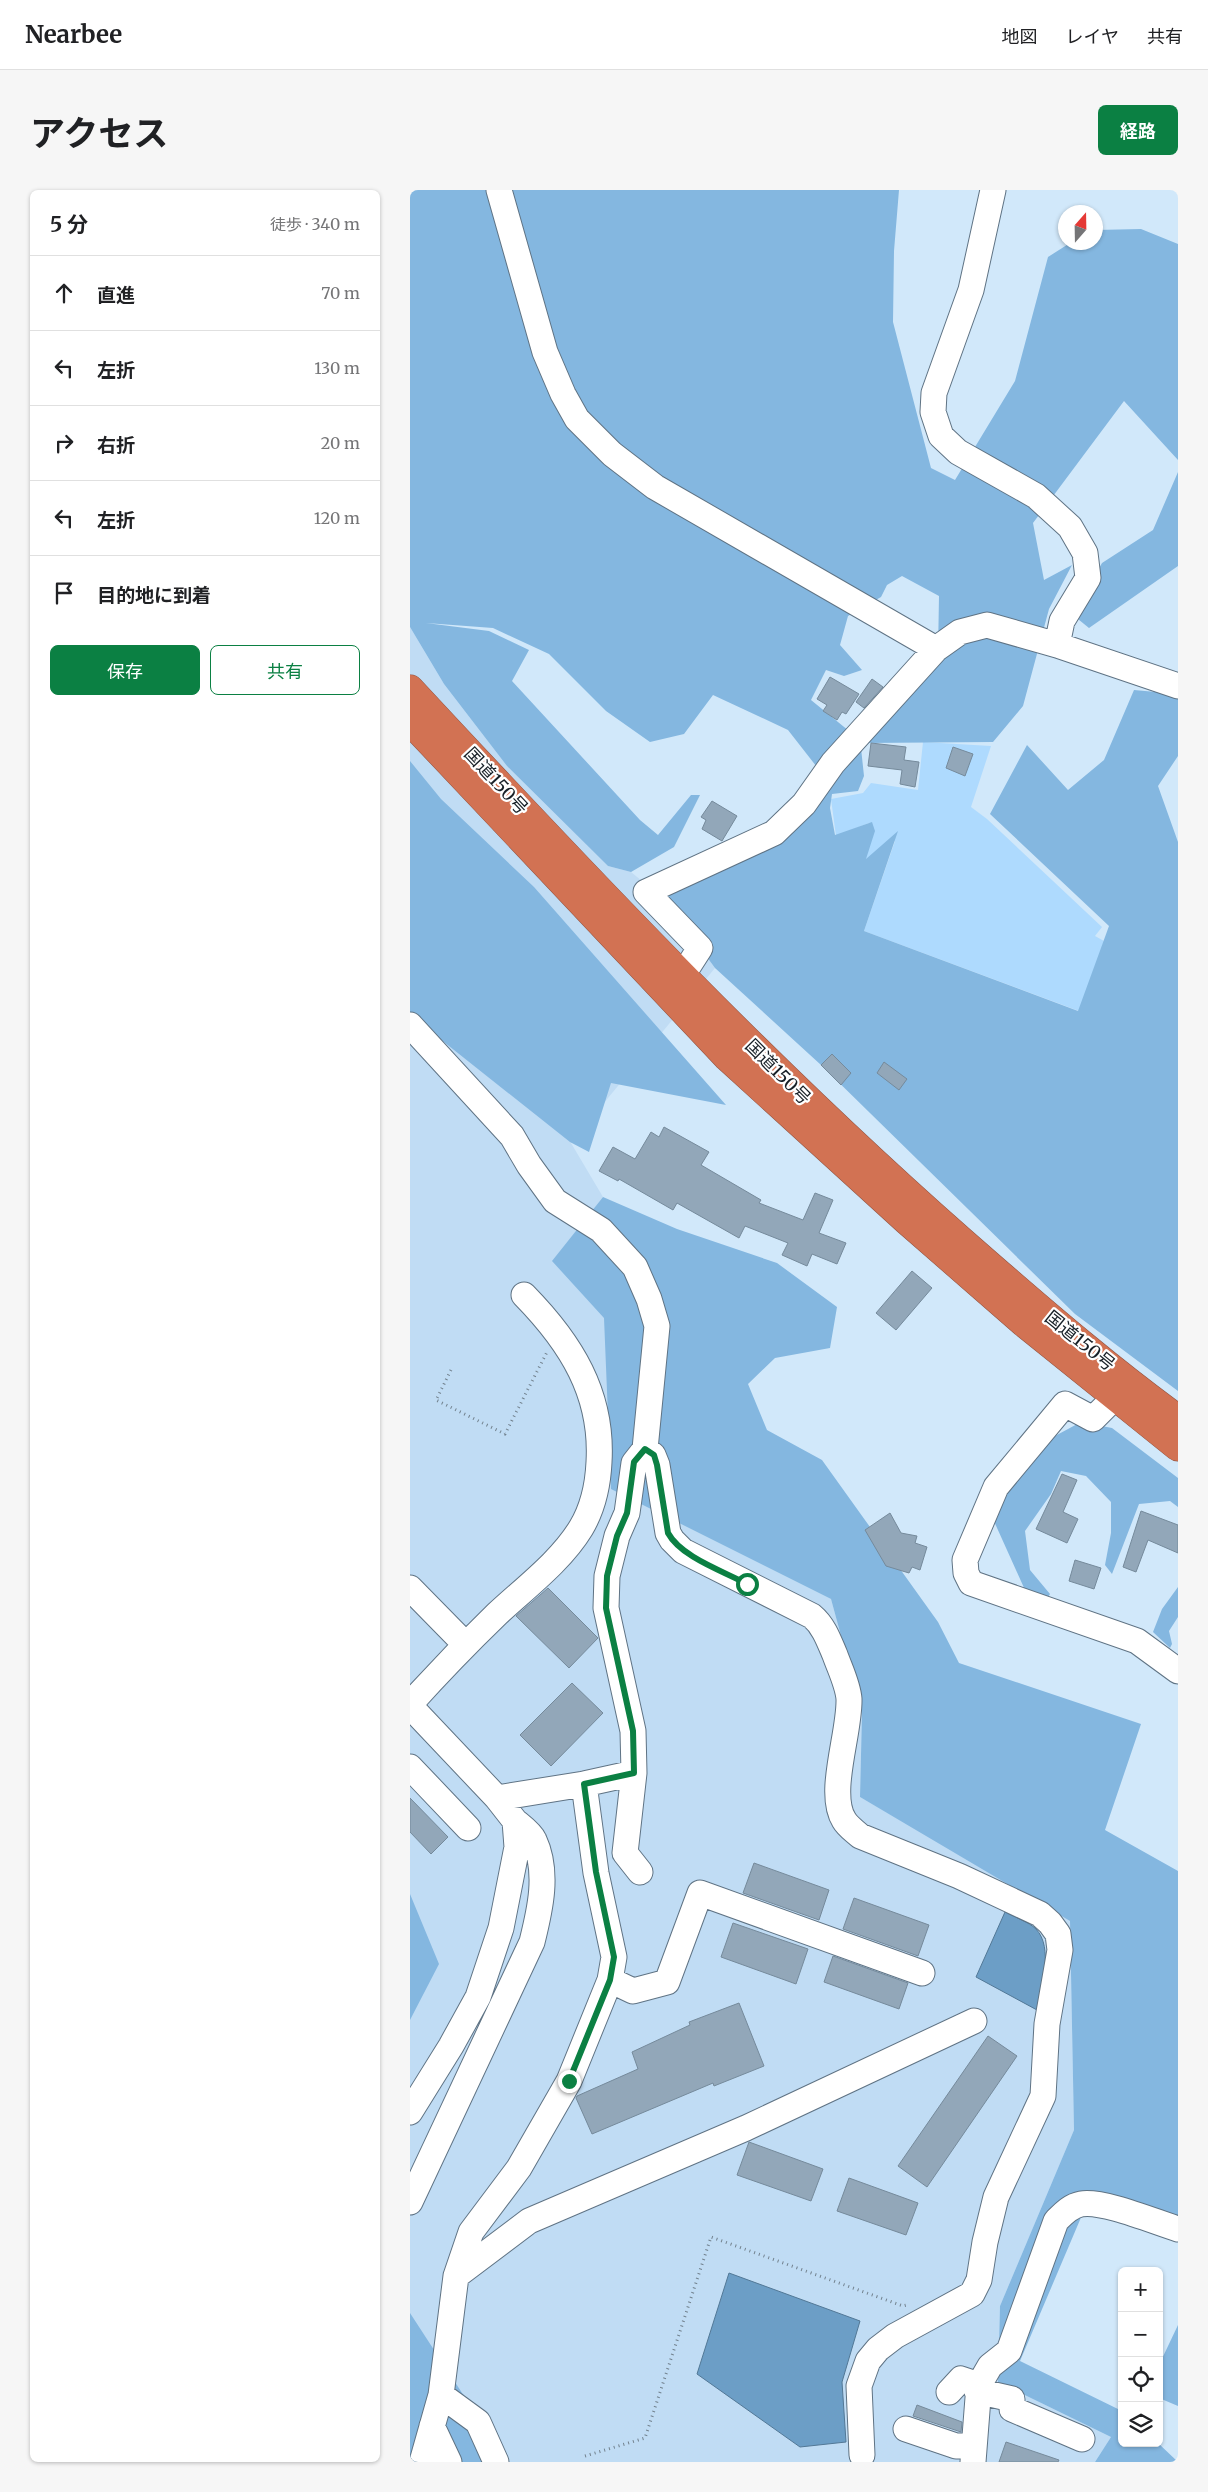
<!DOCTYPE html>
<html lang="ja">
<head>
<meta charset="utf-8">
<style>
  :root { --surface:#fff; --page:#f6f6f6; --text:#202124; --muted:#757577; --line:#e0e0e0; --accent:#0b8043 }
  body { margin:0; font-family:Merriweather,"Noto Sans JP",serif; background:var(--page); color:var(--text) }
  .controls { position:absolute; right:15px; bottom:15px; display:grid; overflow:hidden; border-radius:8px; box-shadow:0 1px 4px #0004 }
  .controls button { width:45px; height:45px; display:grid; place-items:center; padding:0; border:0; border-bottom:1px solid var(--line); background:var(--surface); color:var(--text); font:25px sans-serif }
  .compass { position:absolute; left:648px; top:15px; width:45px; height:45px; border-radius:50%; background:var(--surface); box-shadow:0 1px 4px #0004; rotate:20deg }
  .stop { position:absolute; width:15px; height:15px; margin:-11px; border:4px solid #0b8043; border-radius:50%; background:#fff }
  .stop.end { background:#0b8043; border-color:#fff; box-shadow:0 1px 5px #0008 }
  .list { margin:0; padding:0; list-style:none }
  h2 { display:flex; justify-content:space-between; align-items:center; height:65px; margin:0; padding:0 20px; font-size:21px }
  h2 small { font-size:16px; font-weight:400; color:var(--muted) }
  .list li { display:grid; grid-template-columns:32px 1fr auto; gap:15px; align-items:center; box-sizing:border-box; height:75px; padding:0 20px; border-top:1px solid var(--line) }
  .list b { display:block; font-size:19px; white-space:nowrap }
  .list em { font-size:16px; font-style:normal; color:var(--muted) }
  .actions { display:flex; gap:10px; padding:15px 20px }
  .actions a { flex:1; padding:11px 0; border:1px solid var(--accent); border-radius:8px; text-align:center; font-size:18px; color:var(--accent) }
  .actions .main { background:var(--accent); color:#fff }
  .icon { flex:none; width:28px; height:28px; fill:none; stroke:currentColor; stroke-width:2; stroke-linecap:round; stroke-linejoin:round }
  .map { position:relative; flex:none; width:768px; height:2272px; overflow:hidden; border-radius:8px }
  header { display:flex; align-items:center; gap:30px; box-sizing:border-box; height:70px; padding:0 25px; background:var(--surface); border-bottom:1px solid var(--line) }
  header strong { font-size:24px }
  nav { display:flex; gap:28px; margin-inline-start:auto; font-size:18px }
  .intro { display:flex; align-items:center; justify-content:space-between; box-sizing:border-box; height:120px; padding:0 30px }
  h1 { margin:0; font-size:35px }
  .button { padding:12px 22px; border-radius:8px; background:var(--accent); color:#fff; font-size:18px; font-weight:700 }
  main { display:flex; gap:30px; padding:0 30px }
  aside { flex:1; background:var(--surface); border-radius:8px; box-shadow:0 1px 4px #0004 }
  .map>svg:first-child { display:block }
  .built { fill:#c0dcf4 }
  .green { fill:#aedafe }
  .forest { fill:#84b7e0 }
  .water { fill:#6c9ec6; stroke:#527896 }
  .building { fill:#92a7b9; stroke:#758a9b }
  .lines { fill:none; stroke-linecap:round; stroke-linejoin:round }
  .minor-casing { stroke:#5f7384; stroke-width:27 }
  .highway-casing { stroke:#915543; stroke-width:29 }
  .path { stroke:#72828e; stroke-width:3; stroke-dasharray:1 4; stroke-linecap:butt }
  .minor { stroke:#fff; stroke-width:25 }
  .highway { stroke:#d27253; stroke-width:28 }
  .route { stroke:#0b8043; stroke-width:6 }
  .labels { text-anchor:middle; stroke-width:4.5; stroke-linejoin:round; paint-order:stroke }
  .street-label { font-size:18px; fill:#171f26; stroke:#fff }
</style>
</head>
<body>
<header>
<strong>Nearbee</strong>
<nav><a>地図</a><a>レイヤ</a><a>共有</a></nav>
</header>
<div class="intro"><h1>アクセス</h1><a class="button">経路</a></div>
<main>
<aside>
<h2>5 分<small>徒歩 · 340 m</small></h2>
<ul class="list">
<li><svg class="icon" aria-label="ahead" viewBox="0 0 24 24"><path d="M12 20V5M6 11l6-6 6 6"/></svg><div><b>直進</b></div><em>70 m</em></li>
<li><svg class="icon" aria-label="left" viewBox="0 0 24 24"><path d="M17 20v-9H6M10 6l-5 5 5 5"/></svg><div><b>左折</b></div><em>130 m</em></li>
<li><svg class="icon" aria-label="right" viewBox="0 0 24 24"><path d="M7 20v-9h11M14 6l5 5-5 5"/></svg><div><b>右折</b></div><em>20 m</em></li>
<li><svg class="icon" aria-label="left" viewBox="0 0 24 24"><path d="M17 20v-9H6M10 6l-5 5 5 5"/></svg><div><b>左折</b></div><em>120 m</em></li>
<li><svg class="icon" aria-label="arrive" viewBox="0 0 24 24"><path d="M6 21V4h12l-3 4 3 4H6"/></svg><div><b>目的地に到着</b></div></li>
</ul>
<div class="actions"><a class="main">保存</a><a>共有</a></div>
</aside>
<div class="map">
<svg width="768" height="2272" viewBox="0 0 768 2272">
  <rect width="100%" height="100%" fill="#d1e8fa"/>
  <!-- built -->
  <path class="built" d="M0,437L34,494L97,576L198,676L221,682L255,710L305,778L161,953L193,1007L182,1021L263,1330L421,1409L452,1523L450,1607L653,1724L660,1731L664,1940L590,2116L588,2192L701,2247L685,2272H0Z"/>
  <!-- green -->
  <path class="green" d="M513,552L581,556L561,617L577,629L692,737L685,746L694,751L669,821L454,741L485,651L455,670L459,633L426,646L421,609L453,603L461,593L508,600Z"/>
  <!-- forest -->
  <path class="forest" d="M0,0H489L484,61L483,132L521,278L545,290L605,191L638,67L660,53L686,52V40L731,39L768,54V270L714,211L623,333L634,390L662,375L639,419L613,516L583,552L454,553L528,463L529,406L492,386L477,395L471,407L438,426L430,455L452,480L434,486L416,480L401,510L439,541L410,581L378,540L303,505L274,544L240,552L196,521L139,464L83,438L16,433L79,441L119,460L102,491L230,630L248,645L281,605H290L264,657L221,682L198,676L97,576L34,494L0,437Z
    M768,282V376L679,438L663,425L692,373L743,340Z
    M724,500L768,504V566L748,596L768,652V1201L665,1124L411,875L305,778L255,710L277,688L364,651L451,558L454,586L448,601L422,604L420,618L425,645L462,632L465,641L456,669L488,641L454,741L668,821L699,736L580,624L617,555L658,600L694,570Z
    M0,571L31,609L124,697L316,915L201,893L179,962L160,952L0,825Z
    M193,1007L267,1039L367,1073L427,1117L420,1158L365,1168L338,1194L357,1240L412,1270L528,1432L549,1473L731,1534L695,1640L768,1681V2037L678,2011L610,2171L712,2221V2253H748L768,2272H685L701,2247L588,2192L590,2116L664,1940L660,1731L450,1607L452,1523L421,1409L201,1299L194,1128L142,1071Z
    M671,1232L702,1238L768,1288V1317L760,1311L729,1314L702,1384L695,1375L701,1343V1312L676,1286L651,1281L641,1304L615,1341L620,1380L640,1404L637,1409L615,1400L583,1329L606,1288L645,1246Z
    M768,1397V1427L759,1441L762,1454L760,1458L743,1442L752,1419Z
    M0,1704L29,1774L0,1830Z
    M0,2123L97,2272H0Z
    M768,2135V2216L749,2208V2175Z"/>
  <!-- water -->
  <path class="water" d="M595,1722C604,1727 619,1732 626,1739C644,1758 631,1797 627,1820L566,1787Z
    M319,2083L450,2131L432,2192L436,2252L390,2257L287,2184Z"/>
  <!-- building -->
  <path class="building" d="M420,487L449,504L436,524L432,522L427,530L413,521L417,515L407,509Z
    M462,489L473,497L454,518L446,512Z
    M461,553L496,557L494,570L509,572L505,597L490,594L492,580L458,576Z
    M543,557L563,564L555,586L536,578Z
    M302,611L327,626L312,651L292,639L296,630L291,627Z
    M422,864L441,883L431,895L411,875Z
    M474,872L497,889L489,900L467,883Z
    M254,937L299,962L291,975L351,1010L349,1013L393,1030L405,1003L423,1010L409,1043L436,1053L427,1074L402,1064L397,1076L372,1065L378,1053L335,1036L329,1048L267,1013L263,1020L209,989L208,991L189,981L203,957L225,969L241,942L249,947Z
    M502,1081L522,1098L486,1140L466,1123Z
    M652,1284L667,1290L653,1322L668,1329L657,1353L626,1339Z
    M731,1321L768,1335V1363L738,1350L726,1382L713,1377Z
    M480,1323L491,1343L507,1346L505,1353L517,1357L510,1380L502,1377L499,1383L476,1376L455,1340Z
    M665,1370L691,1378L684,1399L659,1391Z
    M138,1398L188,1448L159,1478L106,1426Z
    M162,1493L193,1523L141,1576L110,1545Z
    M0,1608L38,1647L21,1664L0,1642Z
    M344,1673L419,1700L409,1730L333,1703Z
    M444,1708L519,1735L508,1766L433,1739Z
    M323,1733L398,1759L386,1794L311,1767Z
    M423,1766L498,1793L489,1819L414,1792Z
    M329,1813L354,1876L304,1896L303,1893L182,1944L166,1908L167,1906L228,1879L222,1862L280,1835L279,1832Z
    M578,1846L607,1866L517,1997L488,1976Z
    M339,1952L413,1979L401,2011L327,1985Z
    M439,1988L508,2013L496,2045L427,2021Z
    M507,2215L552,2232L551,2242L503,2226Z
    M596,2252L649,2270L648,2272H589Z"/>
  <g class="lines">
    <defs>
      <path id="minor" d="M89,0L135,162L153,204L167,229L202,264L245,297L526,459
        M583,0L561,100L524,203L523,222L531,246L548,262L626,306L660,337L675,363L678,388L652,431L647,455
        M272,786L290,758L236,702L364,643L394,614L423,573L526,459L550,442L577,435L647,455L768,496
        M0,835L102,946L119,975L145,1011L191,1040L225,1077L239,1109L247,1136L235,1259L224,1273L217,1323L207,1346L197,1386L196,1418L223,1541L224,1583L215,1663L230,1682
        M705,1207L683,1229L655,1214L586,1297L555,1370L556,1383L561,1393L727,1451L768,1481
        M235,1259L243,1265L247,1275L258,1343L262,1350L273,1361L402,1426C414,1436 419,1451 425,1465C430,1479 438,1495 439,1509C440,1543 417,1603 434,1630C438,1637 445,1641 450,1646L549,1686L630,1724L640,1733L648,1744L650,1760L637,1834L633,1906L586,2007L575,2052L569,2090L562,2104L485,2146L468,2159L458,2171L449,2196L452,2265
        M0,1398L55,1454
        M0,1514C28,1483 57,1453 87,1424C116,1397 151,1371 171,1338C183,1318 188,1294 189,1272C193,1204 161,1153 114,1105
        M0,1516L87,1608L105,1631L107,1657L91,1738L68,1807L41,1856L0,1922
        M0,1577L58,1638
        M174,1594L224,1583
        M200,1790L223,1801L257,1792L290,1703L512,1783
        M0,2012L122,1752C130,1720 139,1682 124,1650C121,1643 111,1636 105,1631
        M46,2086L119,2031L336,1938L564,1831
        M567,2201L602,2209V2219L672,2249
        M539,2202L551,2189L569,2195
        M22,2236L39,2272
        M496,2239L546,2256H564
        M12,2272L31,2205
        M86,2272L68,2232L31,2205L46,2086L61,2042L109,1978L159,1891L200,1790L204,1767L186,1683L174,1594L87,1608
        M563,2272L569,2195L580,2176L599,2161L646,2031C653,2024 660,2016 671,2014C693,2010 745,2032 768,2039"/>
      <path id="highway" d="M0,499C185,698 372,896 578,1074C640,1128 702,1181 768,1229
        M0,531L317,867L497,1031L614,1133L768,1257"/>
    </defs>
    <!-- minor casing -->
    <use href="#minor" class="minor-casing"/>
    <!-- highway casing -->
    <use href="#highway" class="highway-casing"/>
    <!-- path -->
    <path class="path" d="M41,1180L26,1210L95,1244L137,1162
      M175,2266L235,2248L301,2047L493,2116L497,2115"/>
    <!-- minor -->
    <use href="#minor" class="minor"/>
    <!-- highway -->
    <use href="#highway" class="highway"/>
  </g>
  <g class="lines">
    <!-- route -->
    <path class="route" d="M159,1891L200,1790L204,1767L186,1682L174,1594L224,1583L223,1541L196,1418L197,1386L207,1346L217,1323L224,1272L235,1259L244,1265L247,1275L258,1343C271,1367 313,1381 337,1394"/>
  </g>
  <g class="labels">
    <!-- street labels -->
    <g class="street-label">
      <text transform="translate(86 591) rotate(47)" y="6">国道150号</text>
      <text transform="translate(368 882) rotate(45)" y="6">国道150号</text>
      <text transform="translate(670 1151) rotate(39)" y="6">国道150号</text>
    </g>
  </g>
</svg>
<div class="controls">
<button>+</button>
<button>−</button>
<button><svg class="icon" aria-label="locate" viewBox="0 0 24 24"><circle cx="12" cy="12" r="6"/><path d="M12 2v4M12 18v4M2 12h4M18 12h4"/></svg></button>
<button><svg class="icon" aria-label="layers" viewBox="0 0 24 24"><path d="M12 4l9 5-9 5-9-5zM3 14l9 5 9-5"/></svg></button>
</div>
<svg class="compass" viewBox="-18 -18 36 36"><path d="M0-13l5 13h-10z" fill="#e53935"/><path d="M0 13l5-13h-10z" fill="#757577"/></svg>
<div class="stop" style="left:337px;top:1394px"></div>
<div class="stop end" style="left:159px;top:1891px"></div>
</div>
</main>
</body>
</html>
